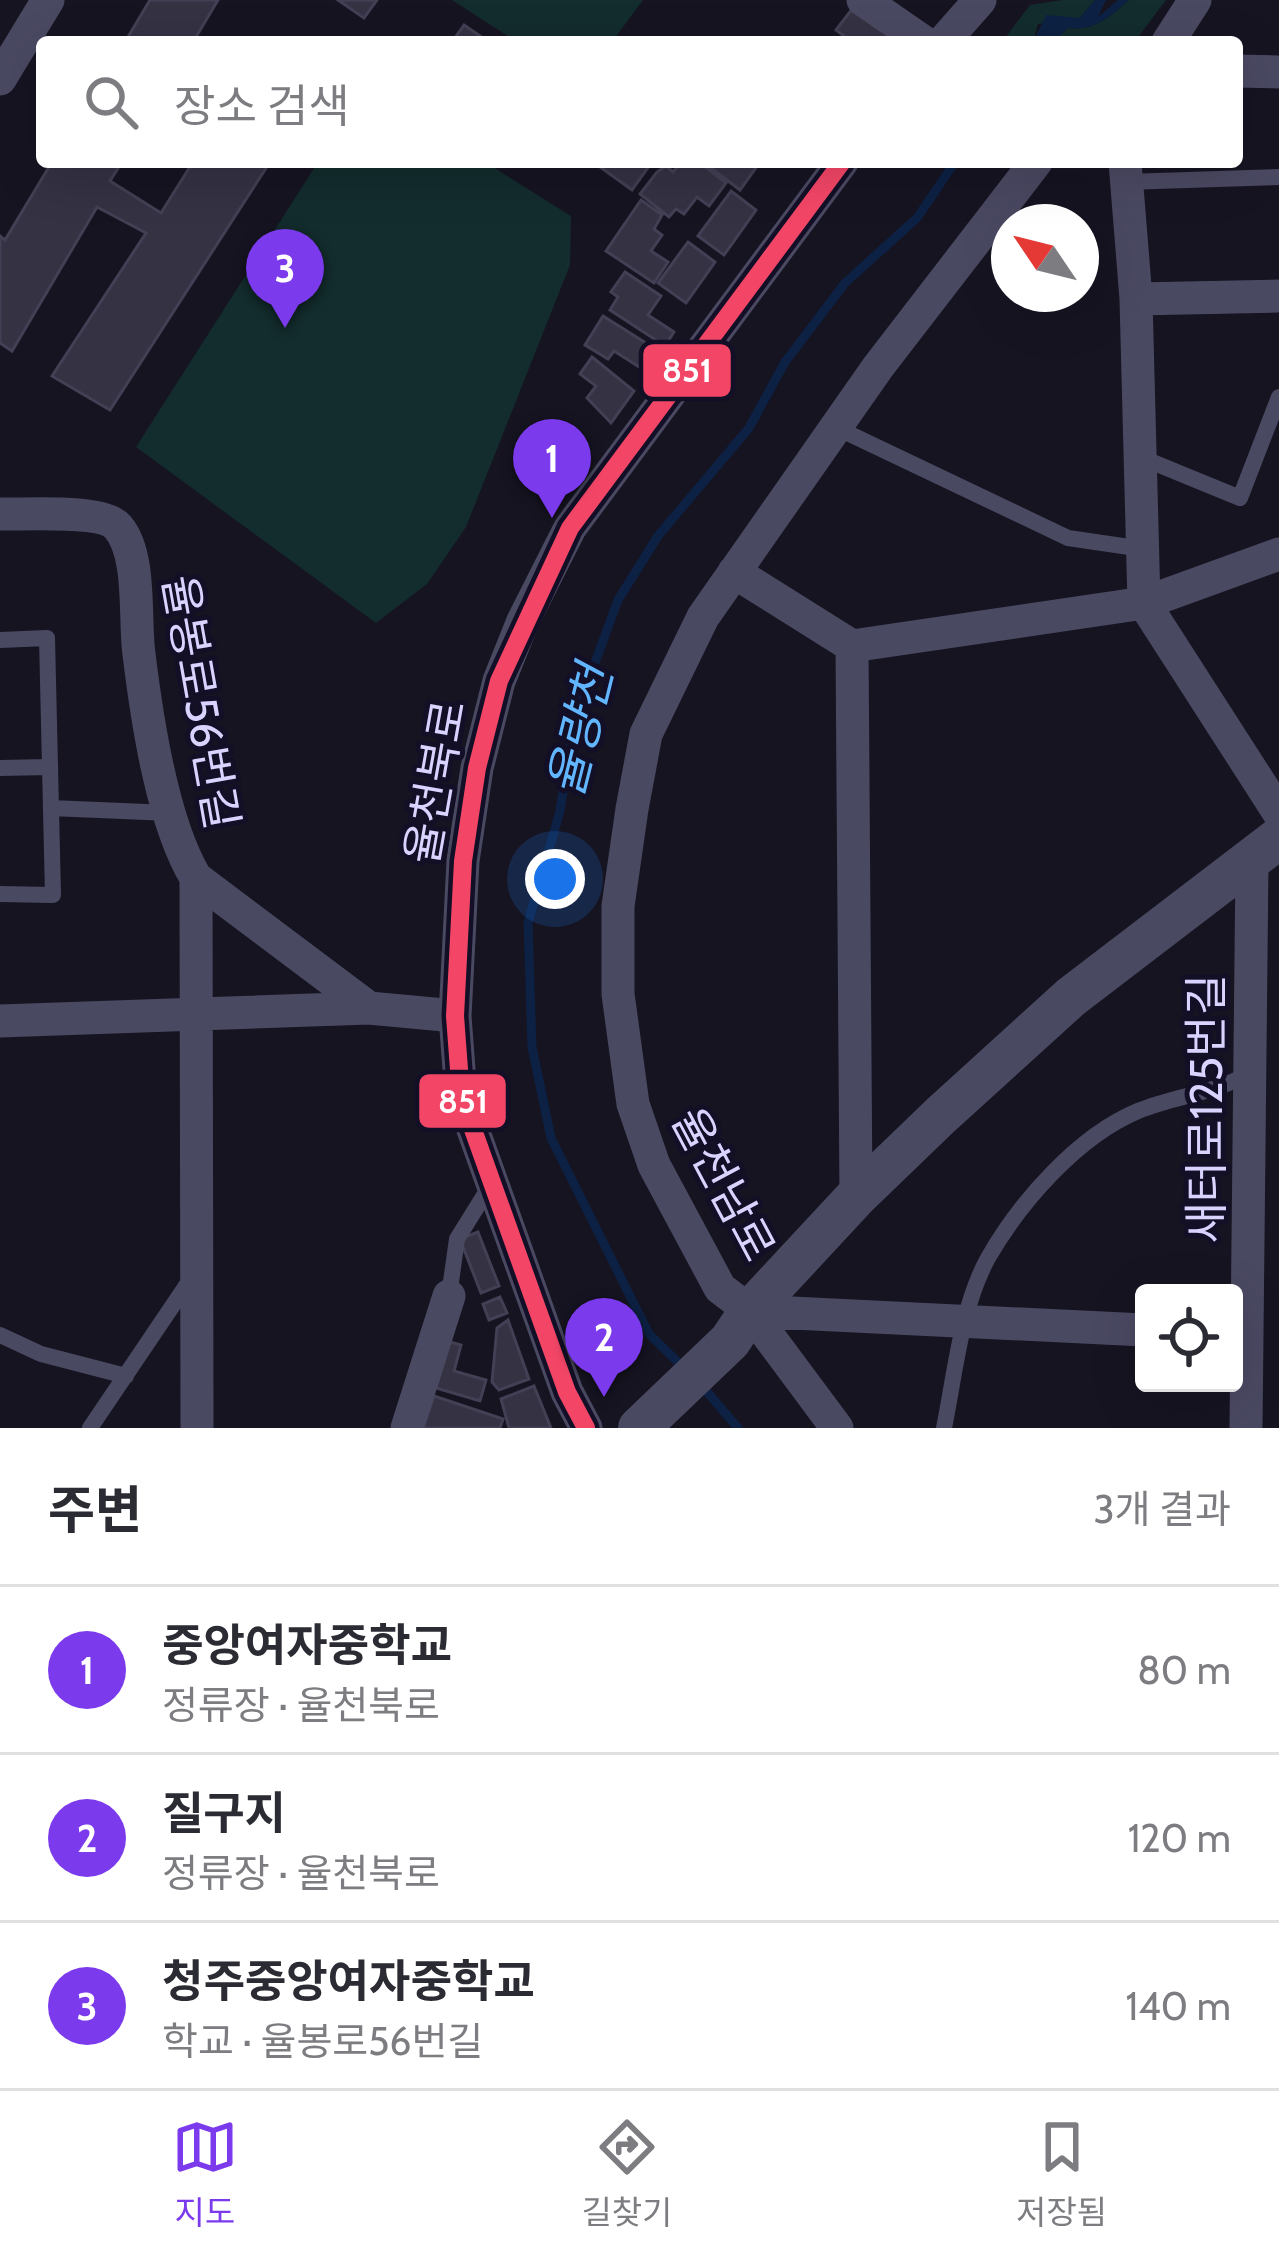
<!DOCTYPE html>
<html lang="ko">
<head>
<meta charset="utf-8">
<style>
  :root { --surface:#fff; --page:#f7f7f7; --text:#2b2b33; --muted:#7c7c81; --line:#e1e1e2; --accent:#7c3aed }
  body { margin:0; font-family:Cabin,"Noto Sans KR",sans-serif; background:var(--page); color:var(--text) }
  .controls { position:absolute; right:36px; bottom:36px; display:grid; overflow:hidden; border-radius:12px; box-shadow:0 12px 48px #0002 }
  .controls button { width:108px; height:108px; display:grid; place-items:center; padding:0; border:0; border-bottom:3px solid var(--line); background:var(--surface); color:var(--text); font:60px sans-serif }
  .compass { position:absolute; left:991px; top:204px; width:108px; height:108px; border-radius:50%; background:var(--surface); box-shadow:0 12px 48px #0002; rotate:305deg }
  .you { position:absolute; left:555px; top:879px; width:42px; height:42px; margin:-30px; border:9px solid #fff; border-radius:50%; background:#1a73e8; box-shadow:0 0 0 18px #1a73e833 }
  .badge { display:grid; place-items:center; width:78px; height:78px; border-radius:50%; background:var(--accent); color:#fff; font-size:39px; font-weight:700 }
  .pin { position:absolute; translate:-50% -99px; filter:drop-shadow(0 3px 6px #0008) }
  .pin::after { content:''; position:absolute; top:63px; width:42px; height:36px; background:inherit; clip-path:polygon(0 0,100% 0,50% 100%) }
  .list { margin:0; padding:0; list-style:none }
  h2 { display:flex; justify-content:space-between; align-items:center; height:156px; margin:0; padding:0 48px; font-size:51px }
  h2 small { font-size:39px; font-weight:400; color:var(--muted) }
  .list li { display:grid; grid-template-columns:78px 1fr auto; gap:36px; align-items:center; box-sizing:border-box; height:168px; padding:0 48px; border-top:3px solid var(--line) }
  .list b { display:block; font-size:45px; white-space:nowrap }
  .list p { margin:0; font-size:39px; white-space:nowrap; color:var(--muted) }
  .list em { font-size:39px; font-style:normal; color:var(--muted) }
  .icon { flex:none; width:66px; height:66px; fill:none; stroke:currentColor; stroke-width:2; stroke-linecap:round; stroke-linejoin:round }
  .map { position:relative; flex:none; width:1279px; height:1428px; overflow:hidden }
  .search { position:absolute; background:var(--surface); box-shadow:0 12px 48px #0002; left:36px; right:36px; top:36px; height:132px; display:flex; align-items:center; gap:30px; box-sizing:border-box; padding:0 42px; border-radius:12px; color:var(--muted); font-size:45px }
  .sheet { height:660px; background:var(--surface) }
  nav { display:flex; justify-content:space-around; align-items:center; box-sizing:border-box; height:168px; border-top:3px solid var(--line); background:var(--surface); font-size:33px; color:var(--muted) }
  nav a { display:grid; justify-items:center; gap:6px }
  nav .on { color:var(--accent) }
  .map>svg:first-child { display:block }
  .green { fill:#132c2d }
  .water { fill:#0d2144 }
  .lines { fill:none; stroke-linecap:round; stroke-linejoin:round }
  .stream { stroke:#0d2144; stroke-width:9 }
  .building { fill:#343243; stroke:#433f54; stroke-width:3 }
  .service { stroke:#4a4962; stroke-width:16 }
  .minor { stroke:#4a4962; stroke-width:33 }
  .tertiary { stroke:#4a4962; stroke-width:42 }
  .bus-1-casing { stroke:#130f26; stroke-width:27 }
  .bus-1 { stroke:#f34667; stroke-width:18 }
  .labels { text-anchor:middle; stroke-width:10; stroke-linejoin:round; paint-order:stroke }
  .street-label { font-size:45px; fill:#d9d4ff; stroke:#130f26 }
  .water-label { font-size:48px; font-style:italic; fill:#62b6ff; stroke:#130f26 }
  .line-badge { stroke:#130f26; stroke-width:4.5 }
  .badge-label { font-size:33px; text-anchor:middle; font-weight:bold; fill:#fff }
</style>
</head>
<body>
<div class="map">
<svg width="1279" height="1428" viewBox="0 0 1279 1428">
  <rect width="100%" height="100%" fill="#161421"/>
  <!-- green -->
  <path class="green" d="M452,0H643L612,42H517Z
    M1062,0H1095L1080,18L1038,24L1033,42H1002L1030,5Z
    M1129,0H1166L1136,40L1053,42L1068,28C1095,31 1109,17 1129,0Z
    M318,162H485L571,216L570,265L466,527L427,584L376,623L136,447Z"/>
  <!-- water -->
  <path class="water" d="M1095,0H1106L1098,17L1118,0H1129C1109,17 1095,31 1068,28L1053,42H1033L1046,15L1080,18Z"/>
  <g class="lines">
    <!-- stream -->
    <path class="stream" d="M686,1370L649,1334L551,1138L532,1047L528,923L560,811L575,717L618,600L658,536L749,428L785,362L845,283L917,218L955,162
      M702,1386L738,1428"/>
  </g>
  <!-- building -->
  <path class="building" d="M150,0H218L193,42H125Z
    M338,0H377L364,18Z
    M856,4L895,42H852L836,30Z
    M464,25L489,42H452Z
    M52,162H122L110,181L161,213L193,162H270L110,410L52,376L146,233L97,207L12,351L0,343V236L5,240Z
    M593,162H652L632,190Z
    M681,162H699L726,183L709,206L697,197L684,214L676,209L669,217L640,194L657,172L666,166L673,172Z
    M703,162H760L740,190Z
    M731,191L756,210L724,255L698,236Z
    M641,200L662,215L654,229L662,235L651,251L668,262L654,283L606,251Z
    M688,242L715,262L686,303L658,283Z
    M625,272L661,296L648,315L674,332L665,346L610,310L618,297L611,292Z
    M603,316L657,350L644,370L614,351L608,359L585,345Z
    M592,357L634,391L611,423L587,398L596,386L580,374Z
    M478,1232L499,1286L481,1293L460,1239Z
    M500,1297L507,1313L489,1320L483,1304Z
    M508,1320L529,1379L499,1390L492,1382L497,1328Z
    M450,1342L461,1345L454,1371L486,1380L480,1401L436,1388Z
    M534,1386L551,1428H509L501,1399Z
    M434,1396L503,1419L500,1428H423Z"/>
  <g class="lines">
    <!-- service -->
    <path class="service" d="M1126,182L1279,177
      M835,427L1068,538L1143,549
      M1140,457L1240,498L1279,397
      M0,640L47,638L53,895L0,894
      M0,768L50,767
      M51,808L170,813
      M449,1296L457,1239L490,1186
      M0,1335L41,1354L126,1376
      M90,1428L190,1280
      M944,1428C955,1374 961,1307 988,1258C1020,1202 1078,1136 1138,1111C1177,1095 1215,1094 1251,1072"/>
    <!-- minor -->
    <path class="minor" d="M863,0L924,42
      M943,42L980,0
      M1168,42L1195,0
      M1237,71L1279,72
      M0,79L48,0
      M1125,162L1136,299L1144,603L1279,813
      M1136,299L1279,296
      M0,514C25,515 103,509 118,527C142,555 134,619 139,654C147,720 162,822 196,878L197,1428
      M734,572L852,646L1144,603L1279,554
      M852,646L856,1197
      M196,878L369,1008
      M0,1021L369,1008L455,1016
      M750,1311L1144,1330
      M407,1428L449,1296
      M586,1428L567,1392L461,1096L455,1016L463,861L477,768L499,681L523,621L570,528L842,162
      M837,1428L750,1311L720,1288L654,1165L633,1104L618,994V906L632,809L646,734L703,617L878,367L1036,162
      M1246,1428L1252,863"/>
    <!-- tertiary -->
    <path class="tertiary" d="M639,1428L730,1341L750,1311L856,1197L940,1116L1071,997L1279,838"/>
    <defs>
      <path id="bus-1" d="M586,1428L567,1392L461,1096L455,1016L463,861L477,768L499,681L570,528L842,162"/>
    </defs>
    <!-- bus-1 casing -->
    <use href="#bus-1" class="bus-1-casing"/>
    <!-- bus-1 -->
    <use href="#bus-1" class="bus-1"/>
  </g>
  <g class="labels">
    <!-- street labels -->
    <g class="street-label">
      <text transform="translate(201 702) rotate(80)" y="16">율봉로56번길</text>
      <text transform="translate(435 782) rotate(-80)" y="16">율천북로</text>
      <text transform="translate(1206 1109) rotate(-90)" y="16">새터로125번길</text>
      <text transform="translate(724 1184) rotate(62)" y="16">율천남로</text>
    </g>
    <!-- water labels -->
    <g class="water-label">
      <text transform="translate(580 731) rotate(-76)" y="17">율량천</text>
    </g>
  </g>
  <g class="line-badge">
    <rect x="641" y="342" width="92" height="57" rx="12" fill="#f34667"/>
    <rect x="417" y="1072" width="91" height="58" rx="12" fill="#f34667"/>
  </g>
  <g class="badge-label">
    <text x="687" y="382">851</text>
    <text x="463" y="1113">851</text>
  </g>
</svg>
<div class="controls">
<button><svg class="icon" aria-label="locate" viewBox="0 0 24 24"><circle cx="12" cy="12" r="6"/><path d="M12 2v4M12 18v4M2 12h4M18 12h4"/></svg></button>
</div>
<svg class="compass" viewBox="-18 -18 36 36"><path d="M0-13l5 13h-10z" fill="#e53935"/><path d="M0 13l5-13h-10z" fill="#7c7c81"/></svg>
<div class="you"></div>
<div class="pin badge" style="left:552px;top:518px">1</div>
<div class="pin badge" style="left:604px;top:1397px">2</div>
<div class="pin badge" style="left:285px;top:328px">3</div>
<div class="search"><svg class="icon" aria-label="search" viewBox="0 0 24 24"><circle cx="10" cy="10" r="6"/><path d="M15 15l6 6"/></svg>장소 검색</div>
</div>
<section class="sheet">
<h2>주변<small>3개 결과</small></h2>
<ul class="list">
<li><span class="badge">1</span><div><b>중앙여자중학교</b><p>정류장 · 율천북로</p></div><em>80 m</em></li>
<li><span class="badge">2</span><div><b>질구지</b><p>정류장 · 율천북로</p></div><em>120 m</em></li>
<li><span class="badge">3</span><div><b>청주중앙여자중학교</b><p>학교 · 율봉로56번길</p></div><em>140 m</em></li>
</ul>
</section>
<nav>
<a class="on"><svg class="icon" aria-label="map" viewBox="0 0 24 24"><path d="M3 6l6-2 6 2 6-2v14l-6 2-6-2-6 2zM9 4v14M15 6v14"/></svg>지도</a>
<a><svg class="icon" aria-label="directions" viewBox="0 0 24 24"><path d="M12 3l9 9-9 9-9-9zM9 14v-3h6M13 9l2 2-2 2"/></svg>길찾기</a>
<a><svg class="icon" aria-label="saved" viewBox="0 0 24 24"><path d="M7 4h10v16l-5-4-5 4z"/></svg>저장됨</a>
</nav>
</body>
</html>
